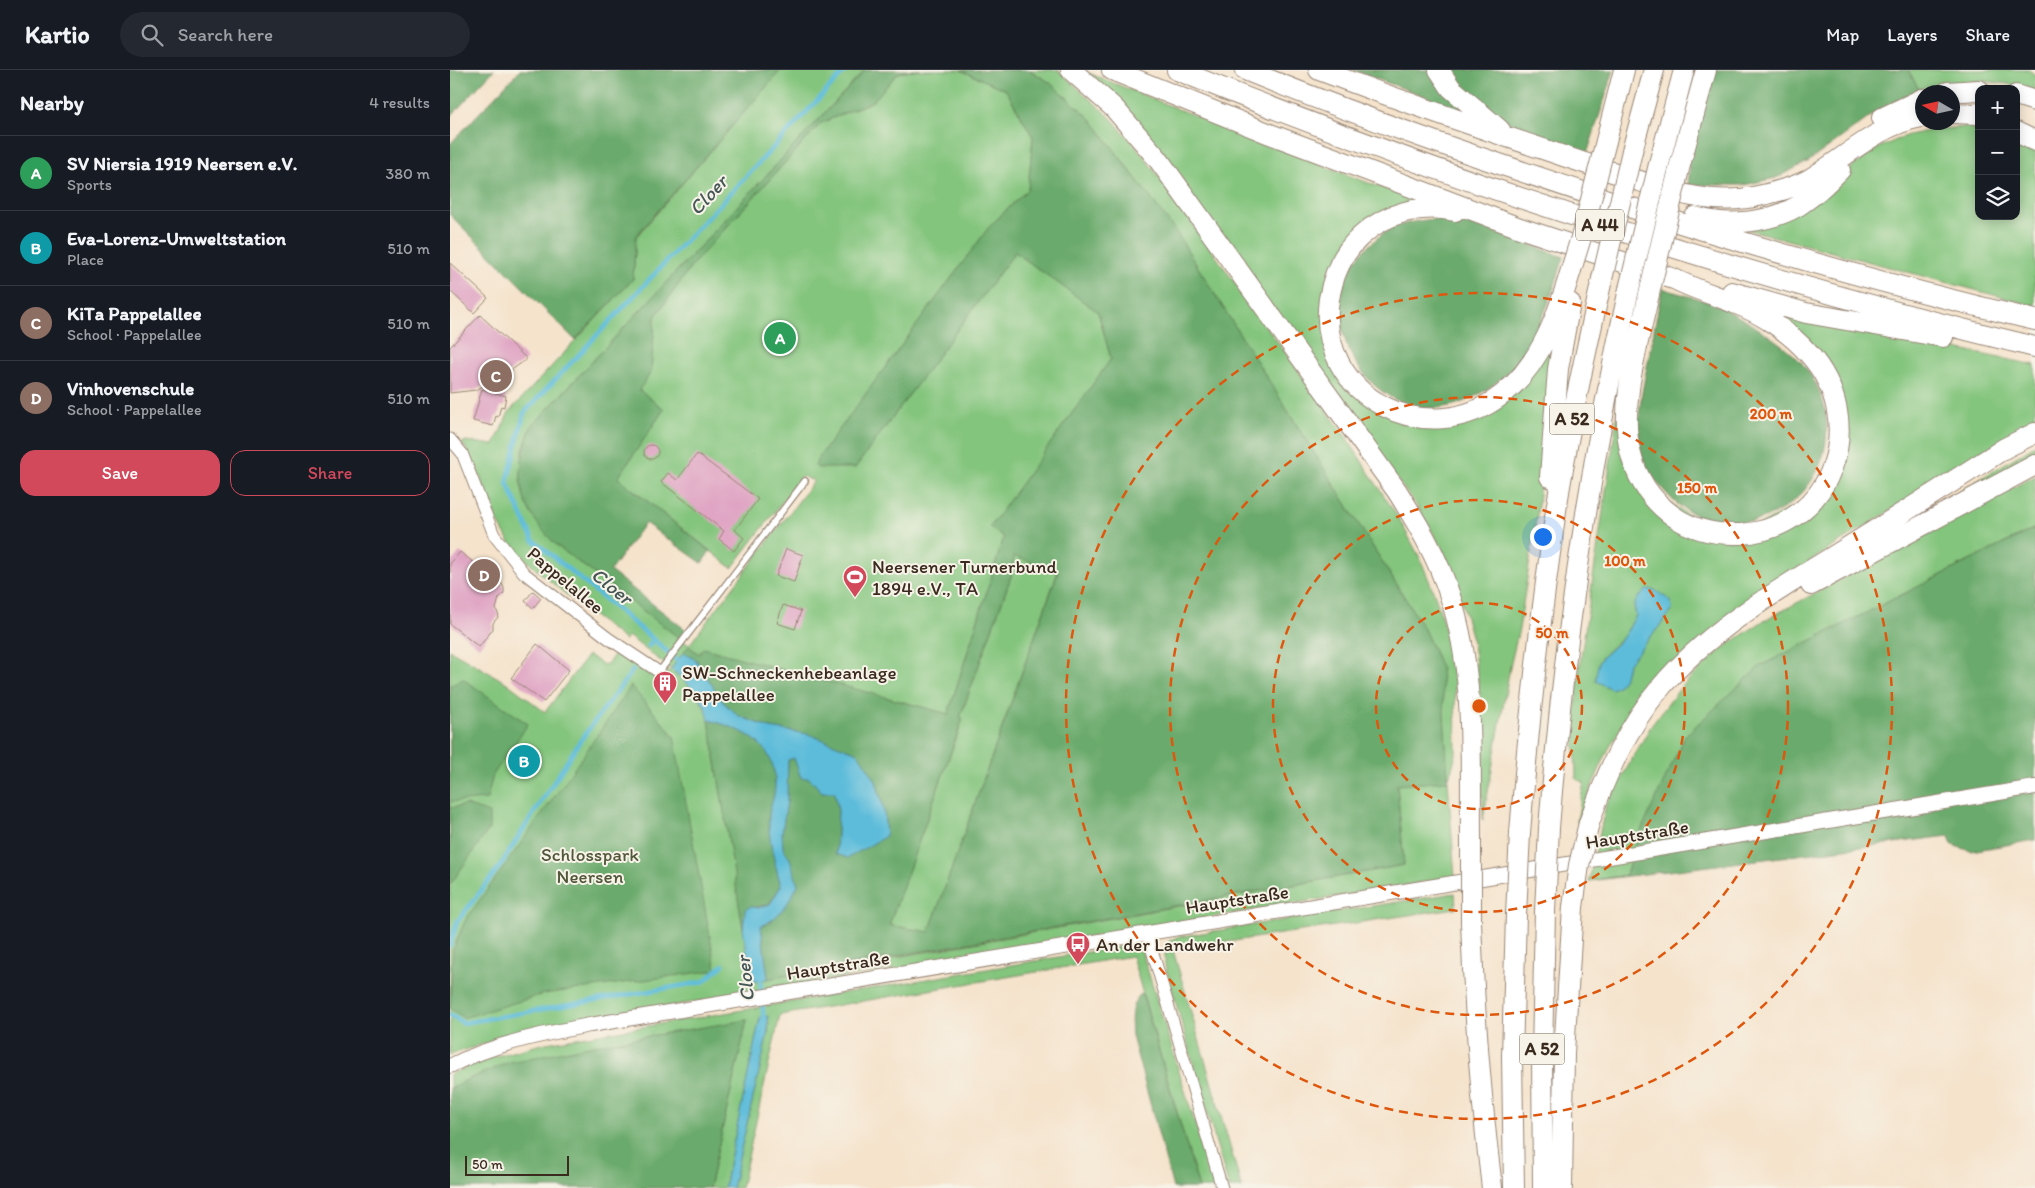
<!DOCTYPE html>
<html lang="en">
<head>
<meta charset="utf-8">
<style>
  :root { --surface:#171b24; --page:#242831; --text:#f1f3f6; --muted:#9ea1a6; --line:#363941; --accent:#d1495b }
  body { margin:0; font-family:Itim,sans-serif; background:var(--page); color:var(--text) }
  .controls { position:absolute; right:15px; top:15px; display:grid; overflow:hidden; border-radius:10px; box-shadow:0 2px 12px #0003 }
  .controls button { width:45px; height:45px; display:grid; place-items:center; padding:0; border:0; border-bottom:1px solid var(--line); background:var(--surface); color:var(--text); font:25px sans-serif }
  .compass { position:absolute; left:1465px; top:15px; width:45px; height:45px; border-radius:50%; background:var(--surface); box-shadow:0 2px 12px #0003; rotate:279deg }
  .scale { position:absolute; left:15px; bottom:12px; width:104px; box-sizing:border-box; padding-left:5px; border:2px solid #3b2a1e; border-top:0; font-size:14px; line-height:18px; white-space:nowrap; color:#3b2a1e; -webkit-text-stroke:4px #f7f3e8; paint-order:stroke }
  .you { position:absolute; left:1092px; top:466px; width:18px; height:18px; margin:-12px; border:4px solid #fff; border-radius:50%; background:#1a73e8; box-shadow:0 0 0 8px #1a73e833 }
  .badge { display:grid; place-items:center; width:32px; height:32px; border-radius:50%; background:var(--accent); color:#fff; font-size:16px; font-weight:700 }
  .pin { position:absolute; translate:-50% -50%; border:2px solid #fff; box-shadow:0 1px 5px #0006 }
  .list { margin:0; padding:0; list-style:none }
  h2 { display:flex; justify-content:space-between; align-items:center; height:65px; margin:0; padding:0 20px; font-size:21px }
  h2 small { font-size:16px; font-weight:400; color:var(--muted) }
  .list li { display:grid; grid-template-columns:32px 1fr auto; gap:15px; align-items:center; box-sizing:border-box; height:75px; padding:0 20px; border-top:1px solid var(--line) }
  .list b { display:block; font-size:19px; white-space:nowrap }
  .list p { margin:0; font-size:16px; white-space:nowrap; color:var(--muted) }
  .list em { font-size:16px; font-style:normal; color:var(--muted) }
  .actions { display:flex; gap:10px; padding:15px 20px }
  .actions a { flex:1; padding:11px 0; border:1px solid var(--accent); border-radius:15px; text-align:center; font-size:18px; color:var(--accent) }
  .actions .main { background:var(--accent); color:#fff }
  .icon { flex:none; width:28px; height:28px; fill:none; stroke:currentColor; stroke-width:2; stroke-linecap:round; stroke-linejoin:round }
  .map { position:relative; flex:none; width:1585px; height:1118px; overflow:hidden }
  header { display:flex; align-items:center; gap:30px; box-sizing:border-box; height:70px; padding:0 25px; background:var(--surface); border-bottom:1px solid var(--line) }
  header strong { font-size:24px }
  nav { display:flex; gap:28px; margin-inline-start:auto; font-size:18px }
  .search { width:350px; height:45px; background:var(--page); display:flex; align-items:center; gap:12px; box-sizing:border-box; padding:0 18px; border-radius:28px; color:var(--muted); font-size:19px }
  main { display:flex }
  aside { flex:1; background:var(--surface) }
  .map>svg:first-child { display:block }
  .green { fill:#83c57d; stroke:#5f784e; fill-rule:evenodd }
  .forest { fill:#6aaa6c; stroke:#526a45; fill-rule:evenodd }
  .water { fill:#5cbcda; stroke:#4c737c }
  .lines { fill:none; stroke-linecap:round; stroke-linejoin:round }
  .stream { stroke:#5cbcda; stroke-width:4.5 }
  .building { fill:#dfa2c2 }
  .service-casing { stroke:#988675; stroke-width:8 }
  .minor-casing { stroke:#988675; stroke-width:13 }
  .tertiary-casing { stroke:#988675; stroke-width:16 }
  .motorway-casing { stroke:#988675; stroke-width:22 }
  .service { stroke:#fff; stroke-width:5.5 }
  .minor { stroke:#fff; stroke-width:11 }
  .tertiary { stroke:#fff; stroke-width:14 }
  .motorway { stroke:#fff; stroke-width:20 }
  .motorway-bridge-casing { stroke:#988675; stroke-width:22; stroke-linecap:butt }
  .motorway-bridge { stroke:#fff; stroke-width:20 }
  .ring { fill:none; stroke:#df570d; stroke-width:2.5; stroke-dasharray:9 6 }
  .labels { text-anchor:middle; stroke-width:4; stroke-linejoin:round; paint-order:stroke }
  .shield { fill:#f7f3e8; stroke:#73665b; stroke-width:1 }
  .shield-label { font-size:18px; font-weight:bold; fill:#3b2a1e }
  .poi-label { font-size:19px; fill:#3b2a1e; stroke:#f7f3e8; text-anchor:start }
  .street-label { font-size:19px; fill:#3b2a1e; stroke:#f7f3e8 }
  .park-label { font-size:19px; fill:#51583a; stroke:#f7f3e8 }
  .water-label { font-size:20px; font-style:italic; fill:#455656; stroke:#f7f3e8 }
  .centre { fill:#df570d; stroke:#f7f3e8; stroke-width:2.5 }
  .ring-label { font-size:15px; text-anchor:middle; font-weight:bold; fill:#df570d; stroke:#f7f3e8; stroke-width:4; stroke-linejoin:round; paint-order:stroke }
</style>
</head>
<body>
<header>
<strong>Kartio</strong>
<div class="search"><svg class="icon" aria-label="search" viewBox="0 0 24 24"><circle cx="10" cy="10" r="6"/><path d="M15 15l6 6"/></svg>Search here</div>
<nav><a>Map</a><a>Layers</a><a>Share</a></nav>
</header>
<main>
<aside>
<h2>Nearby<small>4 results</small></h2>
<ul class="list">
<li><span class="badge" style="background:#2e9e5b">A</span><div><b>SV Niersia 1919 Neersen e.V.</b><p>Sports</p></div><em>380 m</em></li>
<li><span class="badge" style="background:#0f9aa8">B</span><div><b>Eva-Lorenz-Umweltstation</b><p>Place</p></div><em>510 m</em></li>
<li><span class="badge" style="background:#8d6e63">C</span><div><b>KiTa Pappelallee</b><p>School · Pappelallee</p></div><em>510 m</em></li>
<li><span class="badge" style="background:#8d6e63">D</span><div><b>Vinhovenschule</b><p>School · Pappelallee</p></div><em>510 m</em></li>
</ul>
<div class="actions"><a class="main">Save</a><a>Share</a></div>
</aside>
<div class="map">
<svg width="1585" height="1118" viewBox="0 0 1585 1118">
  <rect width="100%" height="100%" fill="#f7f3e8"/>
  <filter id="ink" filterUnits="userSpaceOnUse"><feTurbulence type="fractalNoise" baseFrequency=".02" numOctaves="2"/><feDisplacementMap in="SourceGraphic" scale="10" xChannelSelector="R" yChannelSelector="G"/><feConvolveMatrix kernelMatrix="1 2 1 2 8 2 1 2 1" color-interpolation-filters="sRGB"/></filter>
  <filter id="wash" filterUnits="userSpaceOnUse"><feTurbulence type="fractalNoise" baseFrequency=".0096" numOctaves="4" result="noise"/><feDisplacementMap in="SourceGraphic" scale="20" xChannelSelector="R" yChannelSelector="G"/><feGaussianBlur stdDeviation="1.12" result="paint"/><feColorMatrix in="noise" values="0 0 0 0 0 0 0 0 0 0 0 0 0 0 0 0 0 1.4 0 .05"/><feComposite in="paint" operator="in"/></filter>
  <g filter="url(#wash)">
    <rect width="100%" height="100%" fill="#f5e3cc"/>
    <!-- green -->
    <path class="green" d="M331,0H415L81,357L73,380L70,412L106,475L239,575L364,411L352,406L282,498L168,408L214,339L188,320L201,302L205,247L243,194L371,53L423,31L448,3L470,0H510L556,20L583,67L578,119L539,157L405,398L565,182L648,242L661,289L541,457L554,467L498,644L253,579L249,584L221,599L246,621L258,644L302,911L431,890L954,795L947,715L998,710L991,597L973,557L724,159L641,49L599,12L579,0H608L662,49L693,85L896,367L949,449L970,488L986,528L999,574L1005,613L1006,685L998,711L1005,807L99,956L48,969L0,985V580L57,613L95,642L138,585L154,595L159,592L168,579L209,609L221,599L178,566L175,570C145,547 115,525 87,500C75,489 62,478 54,463C37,434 32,400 12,373L16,371L44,375L59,342L183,209L186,167Z
      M1458,0H1579L1585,5V21C1546,8 1509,9 1469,19Z
      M636,2L805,70L972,133L934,143L873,232L903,320L1010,354L1105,259L1087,445L1069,559L1060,597L1033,750L1030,627L1023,573L1009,522L992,478L967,436Z
      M1517,57L1529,60V146H1566V70L1585,79V236L1296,159L1375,124L1402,97L1428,78L1458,65L1488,59Z
      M1312,240L1585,295V349L1289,536L1200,616L1178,646L1158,680L1141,718L1129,751H1127L1134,712L1126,709L1124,653L1129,600L1171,322L1183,410L1279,471L1378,419L1391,331ZM1184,535L1222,541L1178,594L1175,606L1168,616L1161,619L1151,588L1174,566L1186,546Z
      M1585,375V390L1434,469Z
      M1585,406V458L1310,596L1189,765L1176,805L1139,811L1156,735L1201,656L1231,617L1273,578L1313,551Z
      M564,486L608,501L479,862L439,855L513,649L510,648L562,504Z
      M1005,823L1006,838L723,880L792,1118H779L715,895V881L719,871L727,867Z
      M680,875L688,876L693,885L765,1118H749L682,886L330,945L291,1118H282L318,963L319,952L310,948L274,1118H259L297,950L21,1008L0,1019V1004L43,987L96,973Z"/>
    <!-- forest -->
    <path class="forest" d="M0,0H44L0,47Z
      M70,0H331L186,166L183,209L125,270L0,145V74Z
      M415,0H470L448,3L423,31L371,53L243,194L205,247L201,302L189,320L214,339L168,408L260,481L252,493L195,453L160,501L236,560L229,568L106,475C67,435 63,409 81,357Z
      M510,0H579L599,12L641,49L724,159L973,557L991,597L998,711L947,715L954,795L318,909L311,856L321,852L340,789L333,778L332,762L337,731L338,690L344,688L372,722H385L388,741L386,784L436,766L434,741L426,711L358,664L320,658L289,646L273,632L246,590L233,583L239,576L249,584L253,578L498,644L554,467L540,457L661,289L648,242L565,182L405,398H368L365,396L369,387L539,157L578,119L583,67L556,20ZM564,486L608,502L479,862L439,855L513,648L510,647L562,504Z
      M902,0H1164L1137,84Z
      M1265,0H1458L1469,19L1435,36L1359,91L1326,108L1294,115H1238L1240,97L1236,93Z
      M994,148L1017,152L1114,187C1104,218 1094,249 1077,278C1062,302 1041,320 1015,331C926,369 849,246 915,179C923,172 932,163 942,158C959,151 976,150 994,148Z
      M1212,218C1232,225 1254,229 1273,238C1296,250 1330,271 1348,289C1400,343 1379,431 1305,451C1299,453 1290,451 1283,452C1259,452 1235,444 1219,426C1207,413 1195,399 1191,382C1185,351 1192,322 1198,292C1203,267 1207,243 1212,218Z
      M1585,458V770L1521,781L1502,775L1499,766L1139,811L1176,805L1189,765L1235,666L1310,596Z
      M13,609L78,654L43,705L37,729L0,732V616Z
      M181,616L224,666L266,900L94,924L13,948L0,938L3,879L16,849L115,712Z
      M259,650C295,660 327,674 325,717C325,727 319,737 319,747C318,770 325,793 331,816L319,834L295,840L293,859Z
      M16,735L39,743V759L0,815V738Z
      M692,923L741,1091L749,1118H723L682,966C681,949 679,934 692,923Z
      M297,950L259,1118H0V1019L21,1008L60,992L144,975Z"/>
    <!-- water -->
    <path class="water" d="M1196,520H1205L1221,531L1222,541L1178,594L1175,606L1168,616L1161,619L1146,611C1146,583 1159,585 1174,566C1178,560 1182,552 1186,546L1184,535L1189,527Z
      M233,583L246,590L273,632L289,646L320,658L358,664L408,683L426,711L434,741L436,766L398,788L386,784L388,741L385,722H372L359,708H351L344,688L338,690L337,731L332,762L333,778L340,789L348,815C338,833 330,848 311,856L318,909L302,912L293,859L295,840L301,836L308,838L320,834L331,816C325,793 318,770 319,747C319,737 325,727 325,717C327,674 295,660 259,650C255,627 237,613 221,599Z
      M318,946V963L282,1118H274L310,948Z"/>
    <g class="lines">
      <!-- stream -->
      <path class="stream" d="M199,576L203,569
        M231,594L203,569L83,470L57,413L74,343L396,0
        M0,875L7,852L50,796L130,671L183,600
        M310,906L314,953
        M0,945L13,953L253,912L273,895"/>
    </g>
    <g id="blocks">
      <!-- building -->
      <path class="building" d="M0,193L38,228L24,243L0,221Z
        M30,245L77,289L60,301L26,320L0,323V277Z
        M32,319L56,326L54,337L51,336L48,347L46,346L43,356L23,351Z
        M194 382a7 7 0 1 1 14 0a7 7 0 1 1-14 0Z
        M247,384L308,429L285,460L294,468L284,481L269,469L274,461L211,412L218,403L227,410Z
        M336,479L353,485L344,512L326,506Z
        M10,482L52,514L54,518V523L49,528L46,539L49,546L43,553V559L29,577L0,554V494Z
        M83,521L91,528L83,538L75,531Z
        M333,535L351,541L345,559L327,553Z
        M87,574L119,600L94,632L61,608Z
        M73,682L83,691L73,703L62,695Z"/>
    </g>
  </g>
  <g filter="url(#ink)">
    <use href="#blocks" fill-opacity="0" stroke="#988675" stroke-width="1"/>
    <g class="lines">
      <defs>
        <path id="service" d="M209,602L355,411"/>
        <path id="minor" d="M0,369L12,383L44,465L74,503L158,568L209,602
          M697,863L772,1118"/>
        <path id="tertiary" d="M0,996C43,974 93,964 140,955L1585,717"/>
        <path id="motorway" d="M621,0L664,38L708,89L947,421C968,454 988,488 1000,526C1026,604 1020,690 1021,771
          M662,0L820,64L1070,158L1224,209C1244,219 1264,225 1284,233C1311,243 1340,262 1359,284C1419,351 1384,458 1291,464C1266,465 1243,460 1223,446C1201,430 1186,407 1180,381C1169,333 1189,271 1199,224
          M727,0C1007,114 1291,206 1585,277
          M795,0C920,51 1047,94 1176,136C1311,179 1447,218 1585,250
          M869,0C943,28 1018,54 1093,79C1119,88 1146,97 1172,105C1215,120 1261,137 1308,126C1325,122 1343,118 1358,110C1397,87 1427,55 1472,47
          M989,0L1001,18L1050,60
          M1497,22L1529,20
          M1566,25L1585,31
          M1502,43L1529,44
          M1432,48L1472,29
          M1566,62L1585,71
          M1156,71L1174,0
          M1182,81L1204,0
          M1210,90L1234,0
          M1230,95L1256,0
          M1005,141C971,134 937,142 911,166C893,182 883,205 879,229C865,327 978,384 1053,324C1091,294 1108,244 1121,200
          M1245,147C1278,157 1318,153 1348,136C1364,126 1377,113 1390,100
          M1282,222L1356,243L1493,267
          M1100,407L1108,299L1120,233
          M1361,515L1585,395
          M1139,753C1156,704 1177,657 1211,617C1258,561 1321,525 1382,487C1440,451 1498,415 1555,378L1585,363
          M1099,758C1113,576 1139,397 1179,219
          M1070,763C1078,660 1089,557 1104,454C1116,372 1134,290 1152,209
          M1021,852C1024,941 1031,1029 1042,1118
          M1064,1118L1062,986L1066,845
          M1093,1118L1092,985L1095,841
          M1112,1118L1114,983L1123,837"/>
      </defs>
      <!-- service casing -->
      <use href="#service" class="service-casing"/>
      <!-- minor casing -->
      <use href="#minor" class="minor-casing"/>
      <!-- tertiary casing -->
      <use href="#tertiary" class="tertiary-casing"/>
      <!-- motorway casing -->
      <use href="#motorway" class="motorway-casing"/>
      <!-- service -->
      <use href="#service" class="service"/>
      <!-- minor -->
      <use href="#minor" class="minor"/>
      <!-- tertiary -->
      <use href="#tertiary" class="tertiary"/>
      <!-- motorway -->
      <use href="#motorway" class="motorway"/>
      <defs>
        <path id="motorway-bridge" d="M1121,200L1133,161L1156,71
          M1152,209L1182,81
          M1179,219L1210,90
          M1199,224L1230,95
          M1021,771V852
          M1123,837L1129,795L1139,753
          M1095,841L1099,758
          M1066,845L1070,763"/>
      </defs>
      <!-- motorway-bridge casing -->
      <use href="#motorway-bridge" class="motorway-bridge-casing"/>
      <!-- motorway-bridge -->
      <use href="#motorway-bridge" class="motorway-bridge"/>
    </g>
  </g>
  <!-- distance rings -->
  <g class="ring">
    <circle cx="1029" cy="636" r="103"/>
    <circle cx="1029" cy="636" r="206"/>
    <circle cx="1029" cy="636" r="309"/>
    <circle cx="1029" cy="636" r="413"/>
  </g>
  <!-- icons -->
  <defs>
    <symbol id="stadium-pin" viewBox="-11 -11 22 30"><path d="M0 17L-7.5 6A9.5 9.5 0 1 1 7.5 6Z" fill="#d1495b" stroke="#f7f3e8"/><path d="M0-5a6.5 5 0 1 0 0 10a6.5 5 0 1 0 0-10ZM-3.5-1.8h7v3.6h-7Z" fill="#fff"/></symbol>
    <symbol id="building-pin" viewBox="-11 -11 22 30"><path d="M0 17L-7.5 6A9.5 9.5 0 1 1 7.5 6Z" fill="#d1495b" stroke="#f7f3e8"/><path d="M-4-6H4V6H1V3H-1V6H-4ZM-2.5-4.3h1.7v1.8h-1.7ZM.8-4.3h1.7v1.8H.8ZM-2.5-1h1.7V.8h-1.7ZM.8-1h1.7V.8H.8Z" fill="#fff"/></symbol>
    <symbol id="bus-pin" viewBox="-11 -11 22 30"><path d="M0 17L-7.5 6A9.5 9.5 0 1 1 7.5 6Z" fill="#d1495b" stroke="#f7f3e8"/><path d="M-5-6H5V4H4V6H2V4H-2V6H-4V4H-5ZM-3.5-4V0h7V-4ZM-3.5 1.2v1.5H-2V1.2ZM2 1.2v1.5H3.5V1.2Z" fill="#fff"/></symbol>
  </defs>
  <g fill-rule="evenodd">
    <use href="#stadium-pin" x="391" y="493" width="28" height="38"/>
    <use href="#building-pin" x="201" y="599" width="28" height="38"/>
    <use href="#bus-pin" x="614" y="860" width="28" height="38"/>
  </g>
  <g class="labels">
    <!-- shield labels -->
    <g class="shield">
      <rect x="1126" y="139.5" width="48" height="31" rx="4"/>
      <rect x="1099.5" y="333.5" width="45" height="31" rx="4"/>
      <rect x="1069.5" y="963.5" width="45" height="31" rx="4"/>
    </g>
    <g class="shield-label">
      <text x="1150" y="161">A 44</text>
      <text x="1122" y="355">A 52</text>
      <text x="1092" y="985">A 52</text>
    </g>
    <!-- poi labels -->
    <g class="poi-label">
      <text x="422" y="503">Neersener Turnerbund<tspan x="422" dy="22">1894 e.V., TA</tspan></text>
      <text x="232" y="609">SW-Schneckenhebeanlage<tspan x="232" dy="22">Pappelallee</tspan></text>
      <text x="646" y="881">An der Landwehr</text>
    </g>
    <!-- street labels -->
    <g class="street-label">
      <text transform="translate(116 510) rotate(40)" y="7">Pappelallee</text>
      <text transform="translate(1187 764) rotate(-9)" y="7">Hauptstraße</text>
      <text transform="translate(787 829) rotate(-9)" y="7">Hauptstraße</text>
      <text transform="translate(388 895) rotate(-9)" y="7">Hauptstraße</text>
    </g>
    <!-- park labels -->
    <g class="park-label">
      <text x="140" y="791">Schlosspark<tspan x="140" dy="22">Neersen</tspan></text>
    </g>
    <!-- water labels -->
    <g class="water-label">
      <text transform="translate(258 125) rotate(-47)" y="7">Cloer</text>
      <text transform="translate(162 516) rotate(39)" y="7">Cloer</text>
      <text transform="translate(295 909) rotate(-96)" y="7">Cloer</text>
    </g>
  </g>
  <circle cx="1029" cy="636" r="8" class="centre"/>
  <g class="ring-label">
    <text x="1321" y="349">200 m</text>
    <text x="1247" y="423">150 m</text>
    <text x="1175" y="496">100 m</text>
    <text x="1102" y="568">50 m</text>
  </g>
</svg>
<div class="controls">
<button>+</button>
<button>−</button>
<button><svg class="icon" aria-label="layers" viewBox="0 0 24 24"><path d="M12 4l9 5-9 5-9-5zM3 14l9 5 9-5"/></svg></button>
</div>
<svg class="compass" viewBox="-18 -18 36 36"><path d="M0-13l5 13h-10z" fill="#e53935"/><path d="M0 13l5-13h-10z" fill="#9ea1a6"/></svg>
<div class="scale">50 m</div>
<div class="you"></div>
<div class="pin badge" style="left:330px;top:268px;background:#2e9e5b">A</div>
<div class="pin badge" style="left:74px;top:691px;background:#0f9aa8">B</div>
<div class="pin badge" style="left:46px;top:306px;background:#8d6e63">C</div>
<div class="pin badge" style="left:34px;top:505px;background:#8d6e63">D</div>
</div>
</main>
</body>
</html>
